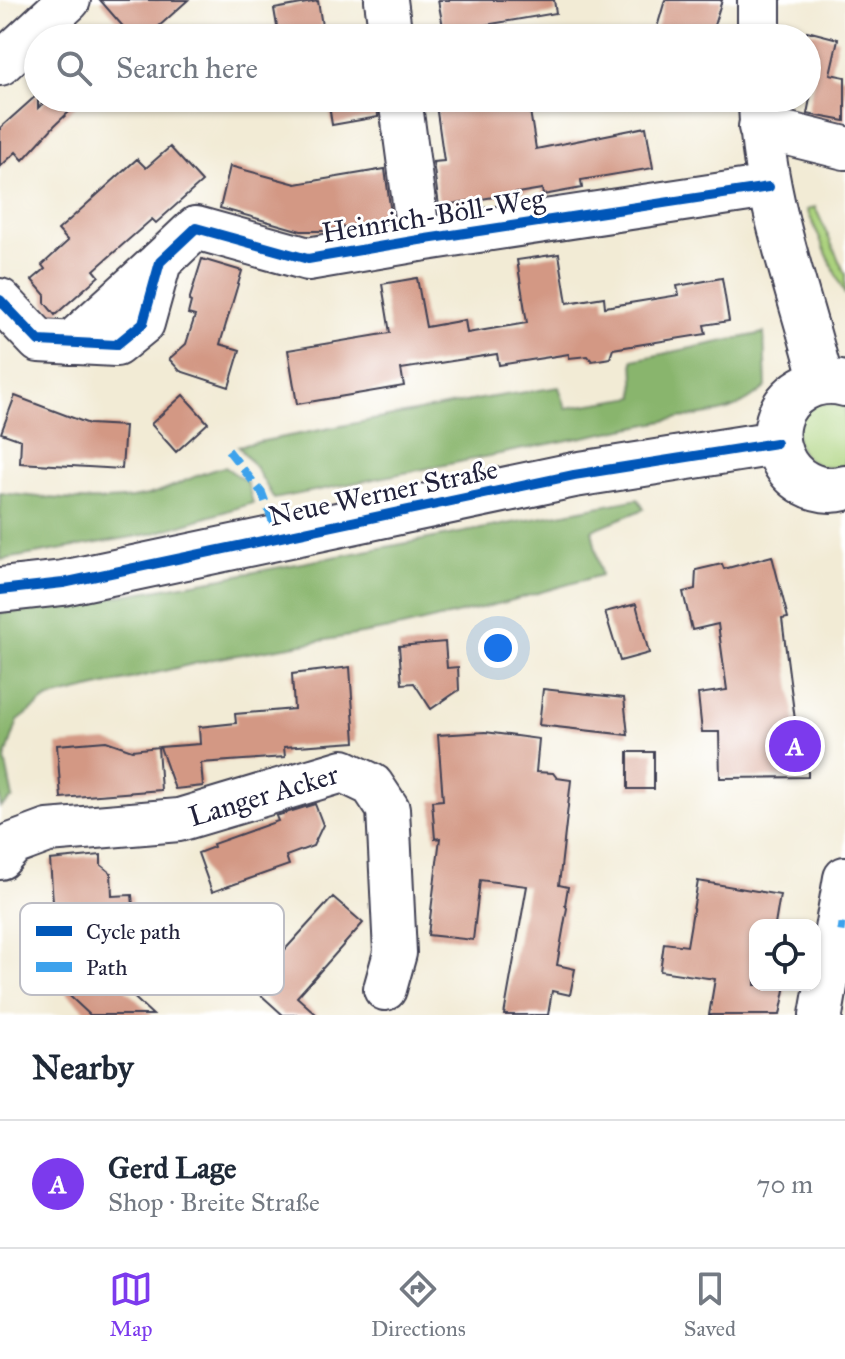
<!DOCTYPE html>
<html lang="en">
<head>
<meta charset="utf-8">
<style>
  :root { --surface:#fff; --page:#f6f6f7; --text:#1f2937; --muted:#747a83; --line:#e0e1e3; --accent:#7c3aed }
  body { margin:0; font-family:"IM FELL Great Primer",serif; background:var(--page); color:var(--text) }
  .controls { position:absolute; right:24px; bottom:24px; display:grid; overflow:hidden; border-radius:16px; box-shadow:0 2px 6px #0004 }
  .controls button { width:72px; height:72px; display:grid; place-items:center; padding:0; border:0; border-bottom:2px solid var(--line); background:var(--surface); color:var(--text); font:40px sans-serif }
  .you { position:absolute; left:498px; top:648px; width:28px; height:28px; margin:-20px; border:6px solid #fff; border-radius:50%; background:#1a73e8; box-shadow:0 0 0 12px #1a73e833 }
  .badge { display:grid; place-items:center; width:52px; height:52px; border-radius:50%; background:var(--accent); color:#fff; font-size:26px; font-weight:700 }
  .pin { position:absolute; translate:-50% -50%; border:4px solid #fff; box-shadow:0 2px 8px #0006 }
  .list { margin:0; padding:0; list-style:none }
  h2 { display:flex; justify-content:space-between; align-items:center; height:104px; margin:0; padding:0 32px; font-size:34px }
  h2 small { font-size:26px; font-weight:400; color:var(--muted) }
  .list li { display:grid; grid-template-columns:52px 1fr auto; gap:24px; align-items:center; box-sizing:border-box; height:128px; padding:0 32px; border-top:2px solid var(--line) }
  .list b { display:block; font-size:30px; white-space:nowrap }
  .list p { margin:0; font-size:26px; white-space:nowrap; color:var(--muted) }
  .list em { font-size:26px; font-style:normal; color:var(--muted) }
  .icon { flex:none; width:44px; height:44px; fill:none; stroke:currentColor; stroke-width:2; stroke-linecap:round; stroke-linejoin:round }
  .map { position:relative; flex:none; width:845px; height:1015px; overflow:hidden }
  .search { position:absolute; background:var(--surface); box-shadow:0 2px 6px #0004; left:24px; right:24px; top:24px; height:88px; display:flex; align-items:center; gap:20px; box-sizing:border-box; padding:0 28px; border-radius:44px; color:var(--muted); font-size:30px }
  .sheet { height:232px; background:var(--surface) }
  nav { display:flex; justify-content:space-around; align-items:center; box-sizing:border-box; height:112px; border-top:2px solid var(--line); background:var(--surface); font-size:22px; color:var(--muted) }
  nav a { display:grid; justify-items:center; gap:4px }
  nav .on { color:var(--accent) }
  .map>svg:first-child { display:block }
  .green { fill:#acd37e; stroke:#677a5c; stroke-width:2 }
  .forest { fill:#89b56d; stroke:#566c54; stroke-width:2 }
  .building { fill:#d39884 }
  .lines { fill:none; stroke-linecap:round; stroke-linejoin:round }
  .minor-casing { stroke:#414052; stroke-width:46 }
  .major-casing { stroke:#414052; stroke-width:48 }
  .minor { stroke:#fff; stroke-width:42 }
  .major { stroke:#fff; stroke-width:44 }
  .quiet { stroke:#3ea2ec; stroke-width:8; stroke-dasharray:16 8; stroke-linecap:butt }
  .cycleway-casing { stroke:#fff; stroke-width:15 }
  .cycleway { stroke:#0057b8; stroke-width:10 }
  .labels { text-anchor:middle; stroke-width:6; stroke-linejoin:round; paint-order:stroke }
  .street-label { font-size:28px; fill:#22223b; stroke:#fff }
  .key { fill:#fff; stroke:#bdbdc4; stroke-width:2 }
  .key-label { font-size:22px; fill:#22223b }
</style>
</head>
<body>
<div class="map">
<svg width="845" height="1015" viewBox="0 0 845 1015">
  <rect width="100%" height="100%" fill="#fff"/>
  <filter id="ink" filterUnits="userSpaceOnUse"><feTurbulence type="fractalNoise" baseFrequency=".0125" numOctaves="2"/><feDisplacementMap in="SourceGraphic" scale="16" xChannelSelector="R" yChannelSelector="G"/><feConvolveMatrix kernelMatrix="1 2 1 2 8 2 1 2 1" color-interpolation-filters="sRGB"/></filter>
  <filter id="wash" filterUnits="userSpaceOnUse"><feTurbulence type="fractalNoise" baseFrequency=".006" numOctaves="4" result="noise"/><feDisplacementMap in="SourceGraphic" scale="32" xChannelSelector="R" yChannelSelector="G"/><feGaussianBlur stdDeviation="1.8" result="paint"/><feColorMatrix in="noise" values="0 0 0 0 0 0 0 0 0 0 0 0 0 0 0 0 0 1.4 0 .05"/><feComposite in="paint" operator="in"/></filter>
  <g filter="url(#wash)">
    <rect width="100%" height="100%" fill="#f2ebd5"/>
    <!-- green -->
    <path class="green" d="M815,207L845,274V295L807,210Z
      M818,403L845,405V465C819,475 791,455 797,426C799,415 810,409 818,403Z"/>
    <!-- forest -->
    <path class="forest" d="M764,333L766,387C736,413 717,413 679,418L274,499L256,468L238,446L486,398L559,387L566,408L635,397L633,360Z
      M225,467L247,482L253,503L155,533L0,560V493C47,498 96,505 143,496C171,491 196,472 225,467Z
      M638,499L644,509L592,530L601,575L506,602L402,627L214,659L47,699L18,721L5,759L13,798L0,807V613L42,609L218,579Z"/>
    <g id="blocks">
      <!-- building -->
      <path class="building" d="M100,0H188L146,38H133Z
        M438,0H554L556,13L444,32Z
        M665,0H722L710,38H654Z
        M318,1L324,38H279L274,9Z
        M807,31L838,39L830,74L845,77V121L807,114L814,78L807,77Z
        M38,94V108L49,98H84L55,125L23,160L16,152L0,167V128Z
        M328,98H377L378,117L332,125Z
        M435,98H528L536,149L646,127L653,168L581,180L582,188L543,195L542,189L439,206L433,162L444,161Z
        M170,147L202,182L156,223L152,219L94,270L99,276L55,315L45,303V295L32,280L45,269L42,265L68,241L58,230L137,159L146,168Z
        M230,166L296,184L385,169L391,214L390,218L357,225L325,231H301L220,208Z
        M559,254L567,303L604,297L605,307L679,295L677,286L722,278L729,321L704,325L706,334L613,349L610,358L592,361L588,356L569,358V354L499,365L497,354L401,369L404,386L297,404L288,350L390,333L382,284L417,278L426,327L465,320L467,333L527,323L517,260Z
        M202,259L242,271L220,344L240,350L229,387L180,371L169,359L186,344L195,316L188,314L191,302L189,301Z
        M183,395L208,423L176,452L151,424Z
        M15,396L89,424L125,426L122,469L20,463L21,440L1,433Z
        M772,556L788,618L782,619L795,720L808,727V777L720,778L719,732H702L698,694L727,690L718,624L692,630L683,592L695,589L696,570L722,564L724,569Z
        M636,604L649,653L620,661L605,612Z
        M445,642L447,668L458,667L459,690L431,709L414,683L402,684L399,646Z
        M350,667L355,742L284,747L285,757L201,763L203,786L175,789L160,747L200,744L199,727L236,723L235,714L294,709L292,674Z
        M543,689L624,698L628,735L539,725Z
        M485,732L539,739L536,772L553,773L557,778L571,780L559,885L568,887L565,905L567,908L557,965L575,969L570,995L552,991L548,1015H504L527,886L480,880L473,940L428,935L440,838L435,839L432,801L443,800L438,735Z
        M106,741L132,750L158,747L161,790L61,798L57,745Z
        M628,752H654V789H628Z
        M315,804L323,825L313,846L286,856L289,865L212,892L198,853L214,847L213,844L278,821L276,816Z
        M101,855V865L111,873L112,896L132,895L135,927L126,928L128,955L124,960L126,990L153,1015H90L59,986L50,860Z
        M698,881L780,895L775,925H755V985H786L780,1015H709L715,979L660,971L664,943L687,946Z
        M333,897L363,923L297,997L317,1015H283L252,987L262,975V967L270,966Z"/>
    </g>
  </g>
  <g filter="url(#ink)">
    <use href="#blocks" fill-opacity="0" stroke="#414052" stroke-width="2"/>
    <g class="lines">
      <defs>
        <g id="minor">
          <path d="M386,0L391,38"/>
          <path d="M759,0V38"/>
          <path d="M0,64L69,0"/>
          <path d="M400,98L419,240"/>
          <path d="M760,98C761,195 799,289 822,382"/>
          <path d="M760,127L845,148"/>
          <path d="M0,300L39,341L116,345L143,323L160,262L196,228L308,259L419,240L769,187"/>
          <path d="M71,343L160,262"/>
          <path id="s1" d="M0,858L13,844L48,831L179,820L343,771L372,785L388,809L395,953L385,989"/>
          <path d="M821,1015L845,878"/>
        </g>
        <path id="major" d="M845,384C831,380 815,382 803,389C749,421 785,503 845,488
          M0,590L63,583L574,475L776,443"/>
      </defs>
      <!-- minor casing -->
      <use href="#minor" class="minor-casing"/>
      <!-- major casing -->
      <use href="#major" class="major-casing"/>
      <!-- minor -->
      <use href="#minor" class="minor"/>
      <!-- major -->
      <use href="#major" class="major"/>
      <!-- quiet -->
      <path class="quiet" d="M228,450L262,493L279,538
        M838,927L845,928"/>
      <defs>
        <path id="cycleway" d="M0,300L39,341L116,345L143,323L160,262L196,228L308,259L419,240L769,187
          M0,590L63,583L574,475L776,443"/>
      </defs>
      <!-- cycleway casing -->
      <use href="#cycleway" class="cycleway-casing"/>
      <!-- cycleway -->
      <use href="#cycleway" class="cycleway"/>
    </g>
  </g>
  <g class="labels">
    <!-- street labels -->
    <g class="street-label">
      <text transform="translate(433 215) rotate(-9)" y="10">Heinrich-Böll-Weg</text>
      <text transform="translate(383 492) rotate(-12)" y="10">Neue Werner Straße</text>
      <text dy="10" stroke="none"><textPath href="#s1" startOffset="276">Langer Acker</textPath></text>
    </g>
  </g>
  <!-- legend -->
  <rect x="20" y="903" width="264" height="92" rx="12" class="key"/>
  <rect x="36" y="926" width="36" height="10" fill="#0057b8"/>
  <rect x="36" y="962" width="36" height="10" fill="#3ea2ec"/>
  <g class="key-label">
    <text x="86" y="939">Cycle path</text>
    <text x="86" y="975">Path</text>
  </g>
</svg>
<div class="controls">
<button><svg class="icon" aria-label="locate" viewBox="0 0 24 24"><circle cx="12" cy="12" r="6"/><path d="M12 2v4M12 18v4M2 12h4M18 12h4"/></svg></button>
</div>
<div class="you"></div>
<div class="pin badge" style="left:795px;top:746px">A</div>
<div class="search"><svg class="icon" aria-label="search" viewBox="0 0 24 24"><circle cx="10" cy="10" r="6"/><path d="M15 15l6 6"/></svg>Search here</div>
</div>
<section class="sheet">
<h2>Nearby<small></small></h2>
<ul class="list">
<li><span class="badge">A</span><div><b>Gerd Lage</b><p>Shop · Breite Straße</p></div><em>70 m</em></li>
</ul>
</section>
<nav>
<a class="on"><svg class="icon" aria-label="map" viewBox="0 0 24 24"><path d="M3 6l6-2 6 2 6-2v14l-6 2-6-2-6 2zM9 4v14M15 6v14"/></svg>Map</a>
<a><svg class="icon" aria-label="directions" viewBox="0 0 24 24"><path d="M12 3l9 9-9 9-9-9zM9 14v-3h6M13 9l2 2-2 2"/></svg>Directions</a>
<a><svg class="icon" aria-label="saved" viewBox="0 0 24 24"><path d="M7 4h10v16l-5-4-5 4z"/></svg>Saved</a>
</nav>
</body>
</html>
